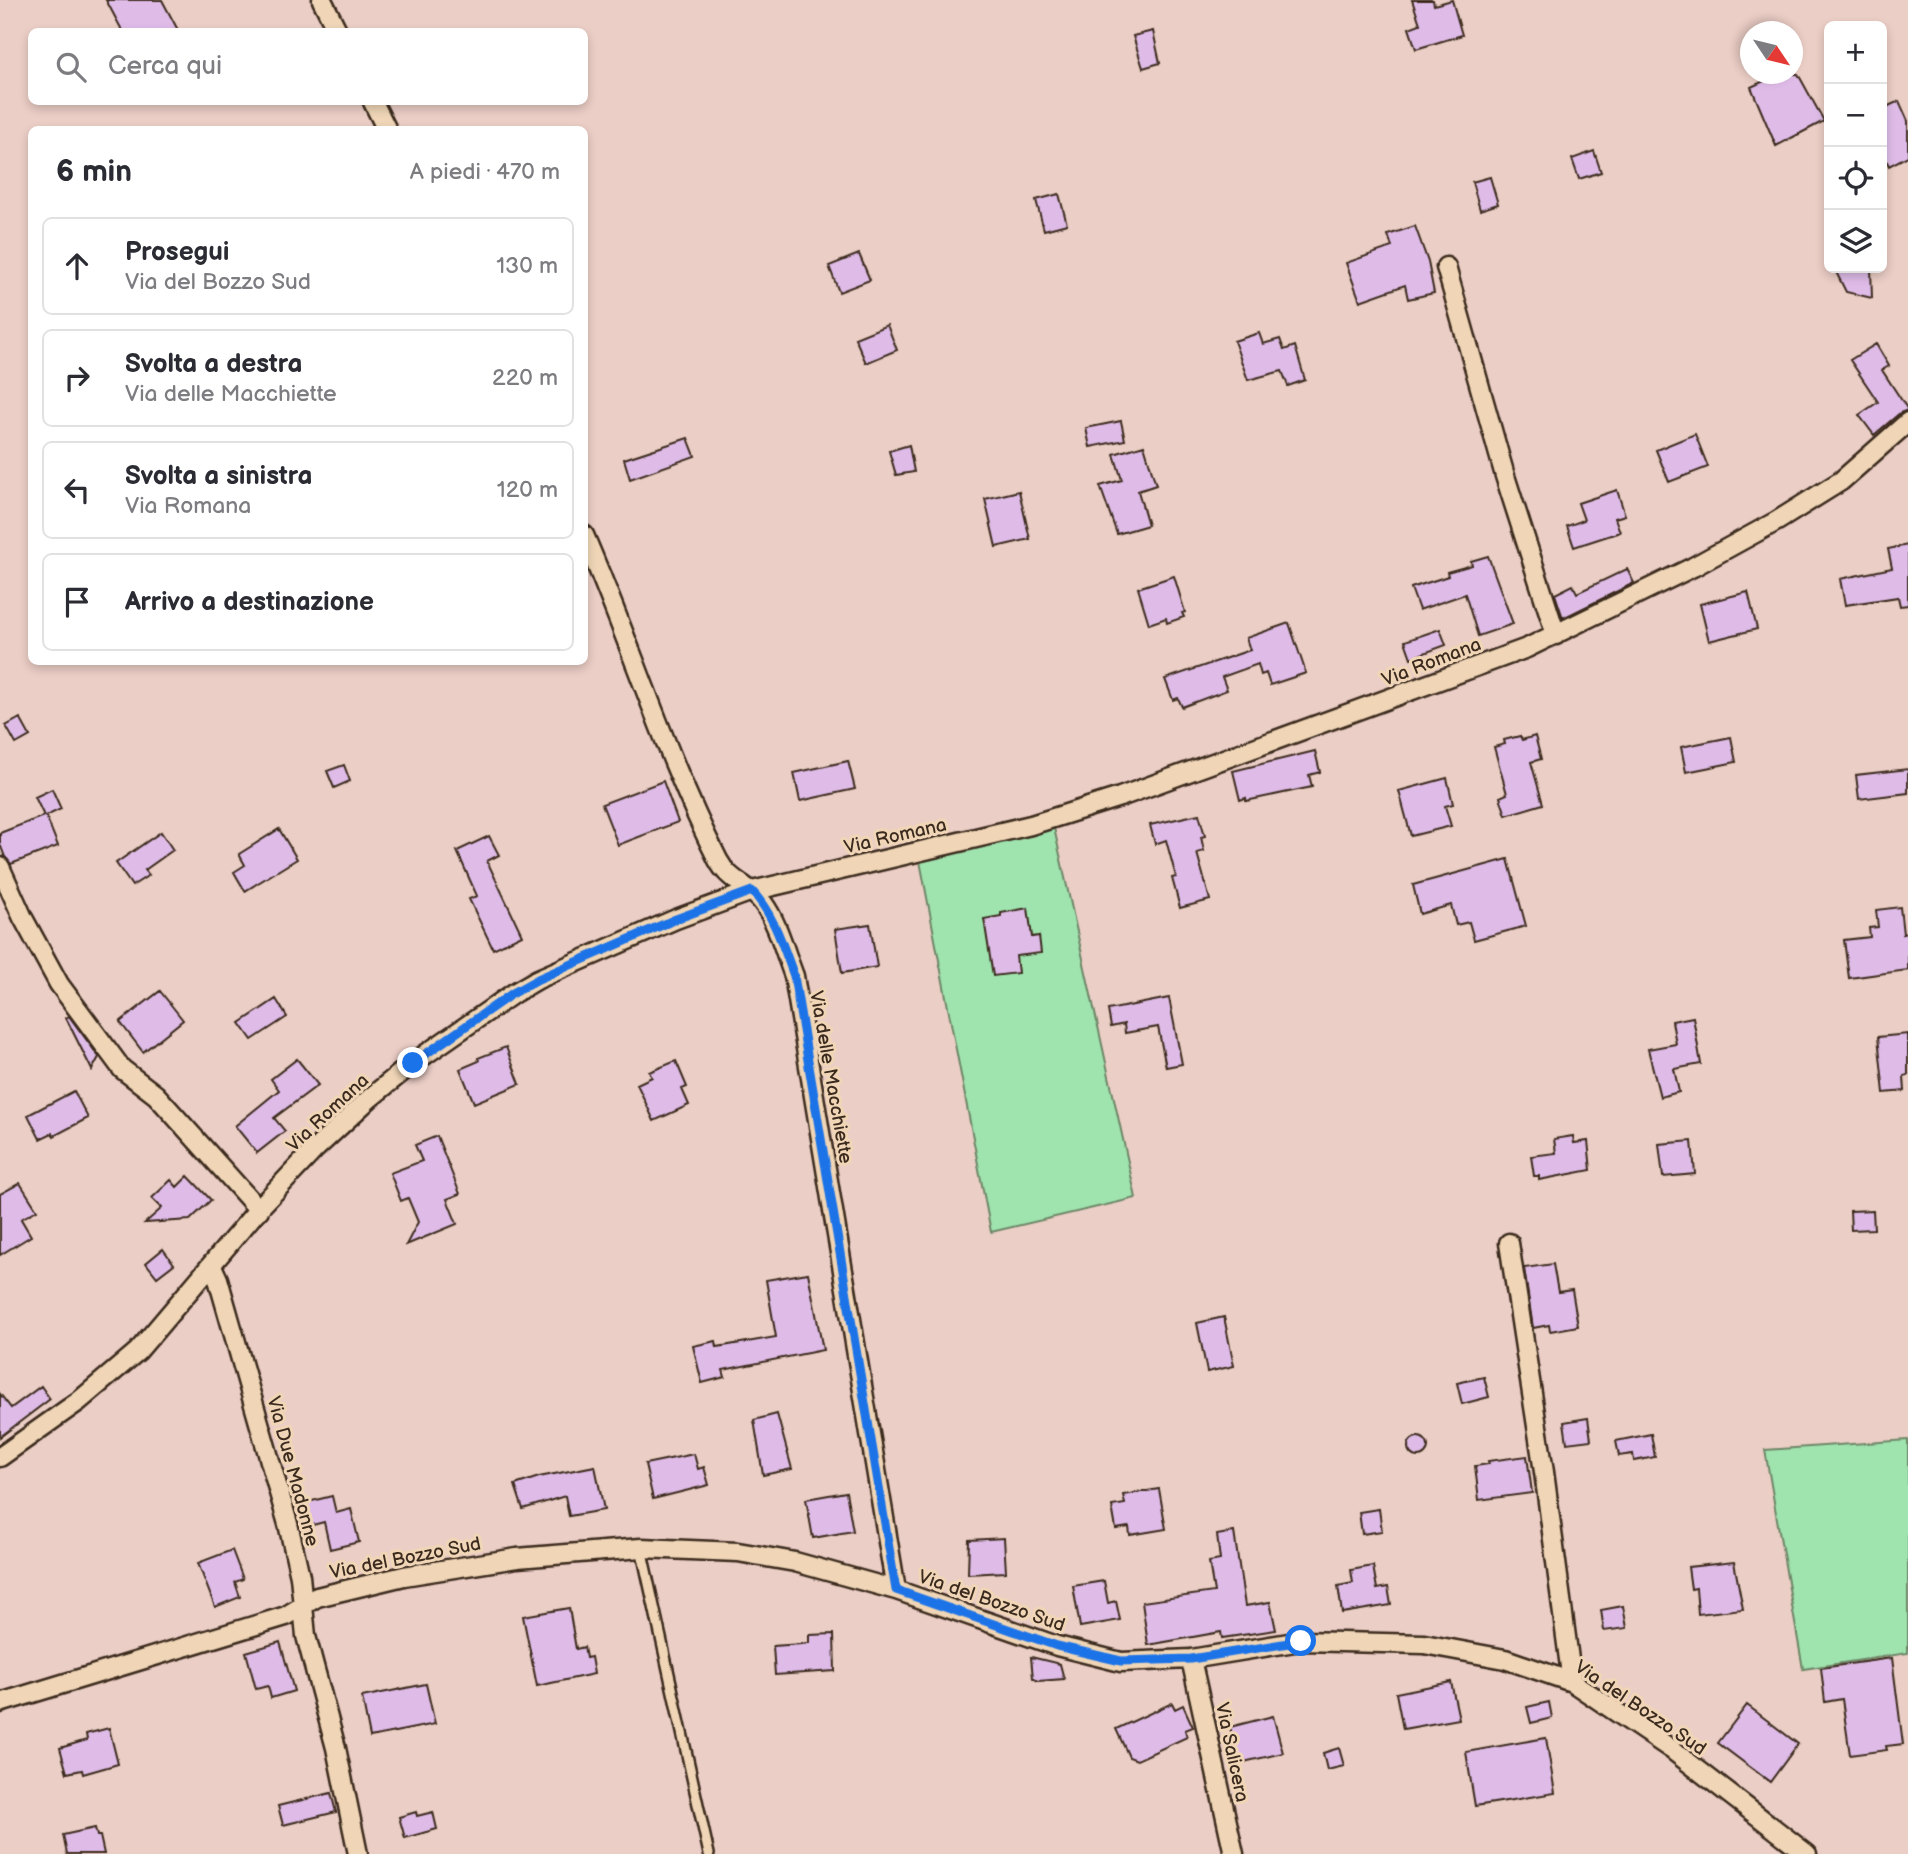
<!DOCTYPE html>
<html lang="it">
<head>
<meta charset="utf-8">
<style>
  :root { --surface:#fff; --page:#f2f2f3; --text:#2b2b33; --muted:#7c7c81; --line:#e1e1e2 }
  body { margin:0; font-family:"Balsamiq Sans",sans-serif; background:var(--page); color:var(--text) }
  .controls { position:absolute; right:21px; top:21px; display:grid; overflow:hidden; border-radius:10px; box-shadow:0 4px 10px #0003 }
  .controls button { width:63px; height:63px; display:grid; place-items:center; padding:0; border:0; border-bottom:2px solid var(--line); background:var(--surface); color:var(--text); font:35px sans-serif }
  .compass { position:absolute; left:1740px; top:21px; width:63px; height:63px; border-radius:50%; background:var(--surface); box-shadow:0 4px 10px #0003; rotate:125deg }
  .stop { position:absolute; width:21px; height:21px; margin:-16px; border:5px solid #1a73e8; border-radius:50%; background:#fff }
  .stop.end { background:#1a73e8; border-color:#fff; box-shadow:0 2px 7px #0008 }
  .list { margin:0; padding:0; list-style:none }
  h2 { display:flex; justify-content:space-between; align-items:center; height:91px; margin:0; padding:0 28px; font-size:30px }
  h2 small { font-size:23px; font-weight:400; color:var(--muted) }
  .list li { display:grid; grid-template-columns:46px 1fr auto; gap:21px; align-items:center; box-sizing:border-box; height:98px; margin:0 14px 14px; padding:0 14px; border:2px solid var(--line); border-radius:10px }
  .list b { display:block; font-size:26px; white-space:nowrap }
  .list p { margin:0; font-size:23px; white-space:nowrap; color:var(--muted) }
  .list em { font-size:23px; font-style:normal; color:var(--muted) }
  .icon { flex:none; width:38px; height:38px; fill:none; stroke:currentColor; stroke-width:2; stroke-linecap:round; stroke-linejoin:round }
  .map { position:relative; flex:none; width:1908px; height:1854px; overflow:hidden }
  .search { position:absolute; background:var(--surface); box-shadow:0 4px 10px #0003; left:28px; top:28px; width:560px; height:77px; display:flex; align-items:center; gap:18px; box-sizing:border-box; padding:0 24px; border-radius:10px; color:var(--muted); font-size:26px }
  .panel { position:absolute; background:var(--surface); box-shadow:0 4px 10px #0003; left:28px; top:126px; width:560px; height:539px; border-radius:10px }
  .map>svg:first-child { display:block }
  .green { fill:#9fe3af; stroke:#6d8666; stroke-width:2 }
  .building { fill:#dfbce8; stroke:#3b2a1e; stroke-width:2 }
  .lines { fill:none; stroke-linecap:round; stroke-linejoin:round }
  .service-casing { stroke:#3b2a1e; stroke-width:14 }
  .minor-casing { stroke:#3b2a1e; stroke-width:23 }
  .service { stroke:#f0d6b7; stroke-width:9 }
  .minor { stroke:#f0d6b7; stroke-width:18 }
  .route { stroke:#1a73e8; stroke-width:9 }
  .labels { text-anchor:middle; stroke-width:6; stroke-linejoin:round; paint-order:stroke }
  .street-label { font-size:19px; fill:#3b2a1e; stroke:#f0d6b7 }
</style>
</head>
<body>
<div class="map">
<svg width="1908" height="1854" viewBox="0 0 1908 1854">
  <rect width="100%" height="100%" fill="#ebcec6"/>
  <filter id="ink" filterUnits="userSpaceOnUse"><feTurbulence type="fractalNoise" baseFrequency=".0143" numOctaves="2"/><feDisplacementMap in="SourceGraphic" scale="14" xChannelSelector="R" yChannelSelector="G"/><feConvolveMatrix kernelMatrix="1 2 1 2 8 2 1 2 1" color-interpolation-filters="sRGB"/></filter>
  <g filter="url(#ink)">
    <!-- green -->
    <path class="green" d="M1054,828L1136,1198L991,1232L920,861Z
      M1908,1440V1653L1803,1669L1765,1450Z"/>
    <!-- building -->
    <path class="building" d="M106,0H162L179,32H123Z
      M1412,0H1433L1434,5L1452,0L1462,35L1416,49L1409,28L1420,24Z
      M1153,31L1160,63L1143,68L1133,36Z
      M1779,74H1798L1824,121L1776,146L1751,87Z
      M1899,101L1908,121V156L1889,166L1882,151V109Z
      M1594,151L1601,172L1579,179L1572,159Z
      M1490,177L1498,204L1480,210L1472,182Z
      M1059,194L1067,224L1044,230L1036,200Z
      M1415,226L1428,262L1434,293L1408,299L1405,285L1360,301L1346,263L1392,247L1388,235Z
      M859,254L870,280L839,292L829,266Z
      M1834,268H1871L1872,298L1846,292Z
      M887,325L897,350L866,363L855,338Z
      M1259,333L1263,344L1280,339L1284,350L1295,346L1305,380L1288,386L1282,371L1248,380L1234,341Z
      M1876,344L1889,366L1882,370L1908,410L1900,413L1874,435L1859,415L1878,402L1850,360Z
      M1121,421L1125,440L1090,447L1086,428Z
      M1695,434L1708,467L1669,482L1656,450Z
      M688,438L695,456L630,479L624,459Z
      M909,445L914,472L896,475L889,451Z
      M1144,445L1156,485L1138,491L1148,525L1117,534L1100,486L1122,480L1114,454Z
      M1617,490L1625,515L1615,518L1620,532L1574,547L1567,526L1584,520L1578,503Z
      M1019,491L1030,539L996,547L985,499Z
      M1908,545V605L1900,606L1898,597L1845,605L1840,579L1892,568L1888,549Z
      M1488,556L1513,624L1478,636L1465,594L1419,610L1411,588L1448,576L1447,572L1472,565L1471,561Z
      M1627,569L1634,583L1563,618L1555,594L1573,585L1577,593Z
      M1174,576L1185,612L1182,613L1184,617L1167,623L1166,618L1149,624L1138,588Z
      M1748,592L1757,629L1709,641L1700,604Z
      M1289,623L1306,673L1270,685L1266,673L1261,675L1258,664L1222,677L1227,690L1182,707L1178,698L1173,700L1165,679L1250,650L1246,638Z
      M1440,629L1446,645L1411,658L1405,641Z
      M20,718L30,736L16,744L6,726Z
      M1520,736L1522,740L1535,736L1541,759L1531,762L1543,804L1506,815L1500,797L1507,794L1494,747L1505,744L1504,740Z
      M1731,737L1736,762L1686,772L1681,747Z
      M1315,751L1320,772L1309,775L1312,787L1246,801V798L1240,800L1233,771Z
      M848,761L855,789L800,801L794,773Z
      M344,765L350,781L334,788L327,771Z
      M1908,769V793L1859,799L1856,775Z
      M1447,778L1453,804L1445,806L1451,826L1411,836L1399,791Z
      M663,781L678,822L618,845L602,804Z
      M52,789L61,809L46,816L58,846L11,864L5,857L0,844V833L44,816L35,797Z
      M1199,814L1205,836L1201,837L1204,851L1197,853L1210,900L1180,908L1172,878L1176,877L1166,840L1155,844L1150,825Z
      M279,829L297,859L245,891L234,872L245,865L239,854Z
      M161,832L173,850L145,870L149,875L132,886L116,863Z
      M489,836L499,855L487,861L522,935L493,949L469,899L477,896L457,851Z
      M1508,859L1526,926L1474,940L1469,922L1456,925L1451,905L1420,914L1413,885Z
      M1900,907L1903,934L1908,933V970L1849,978L1844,940L1870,937L1869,928L1878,927L1876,910Z
      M1028,908L1032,937L1039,936L1041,953L1016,956L1018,973L993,976L984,919L1001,916V913Z
      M870,924L877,967L842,973L835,929Z
      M160,991L183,1020L143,1052L120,1022Z
      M1169,998L1182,1064L1166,1067L1158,1027L1125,1033L1124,1024L1111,1027L1108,1010Z
      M276,999L287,1017L252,1040L240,1023Z
      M69,1016L99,1057L92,1070L66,1018Z
      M1693,1017L1701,1064L1674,1069L1679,1092L1660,1097L1648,1049L1676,1044L1672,1021Z
      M1908,1034V1075L1904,1076L1905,1091L1884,1093L1878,1037Z
      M506,1047L520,1084L474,1103L460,1069L479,1061L478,1058Z
      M297,1059L318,1085L274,1118L285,1131L257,1153L235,1126L279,1090L271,1079Z
      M676,1061L687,1087L682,1089L689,1105L654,1121L637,1084L652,1077L649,1072Z
      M74,1091L88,1118L54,1136L52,1133L40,1139L28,1115Z
      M437,1136L460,1194L447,1199L457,1224L406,1245L418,1222L408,1198L401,1201L390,1173L422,1161L415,1145Z
      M1573,1136L1574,1143L1588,1141L1591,1170L1539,1180V1176H1534L1531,1156L1556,1153L1554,1139Z
      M1692,1141L1695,1174L1663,1177L1659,1144Z
      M188,1176L211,1200L190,1220L145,1223L162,1208L152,1198L171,1180L177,1187Z
      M20,1183L37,1210L21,1219L31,1236L0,1255V1194Z
      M1873,1210L1874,1229L1851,1230L1850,1211Z
      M163,1249L174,1264L157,1277L146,1263Z
      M1553,1264L1558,1292L1572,1290L1578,1326L1550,1331L1549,1325L1533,1328L1524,1268Z
      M808,1273L823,1350L723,1370L725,1377L702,1383L693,1346L716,1341L717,1347L776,1337L766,1280Z
      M1224,1317L1234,1366L1207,1372L1197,1323Z
      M1484,1377L1489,1397L1462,1404L1457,1383Z
      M41,1386L50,1399L0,1437V1394L11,1408Z
      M777,1414L792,1469L763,1475L754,1420Z
      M1588,1418L1591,1440L1567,1443L1564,1422Z
      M1651,1434L1655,1457L1634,1461L1633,1454L1619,1456L1616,1441Z
      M1408 1447a10 10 0 1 1 20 0a10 10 0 1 1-20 0Z
      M694,1454L698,1469L704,1467L709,1485L653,1499L645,1464Z
      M1527,1456L1532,1493L1479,1500L1475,1466L1489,1464L1488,1461Z
      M595,1466L604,1510L569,1516L565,1496L523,1509L515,1485L539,1477Z
      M1159,1489L1166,1529L1130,1535L1129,1527L1116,1529L1112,1506L1125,1504L1123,1495Z
      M846,1492L853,1531L813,1538L806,1499Z
      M332,1496L336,1513L351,1509L359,1542L330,1549L324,1522L309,1526L304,1503Z
      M1379,1509L1382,1531L1362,1534L1359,1512Z
      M1234,1532L1245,1606L1270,1602L1276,1630L1222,1638L1221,1632L1148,1645L1142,1602L1214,1592L1209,1562L1220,1560L1217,1535Z
      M1004,1538L1006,1572L968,1574L969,1540Z
      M232,1550L243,1579L235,1582L240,1597L215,1607L198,1563Z
      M1734,1562L1743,1609L1698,1614L1696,1588L1691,1589L1688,1567Z
      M1373,1566L1377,1589L1388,1587L1391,1605L1342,1613L1338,1586L1353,1583L1351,1570Z
      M1104,1581L1108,1603L1116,1601L1120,1620L1080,1627L1073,1586Z
      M1623,1606L1627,1628L1604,1631L1601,1610Z
      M569,1608L576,1649L584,1647L586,1658L591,1657L594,1674L537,1686L523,1616Z
      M834,1634L835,1671L775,1675L773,1646L802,1644L809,1643V1635Z
      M280,1642L294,1691L271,1698L268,1686L256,1689L246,1652Z
      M1031,1657L1060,1664L1064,1679L1038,1681L1033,1678Z
      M1892,1658L1903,1744L1886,1746L1887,1750L1850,1755L1842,1699L1825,1702L1821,1668Z
      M1451,1682L1459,1719L1403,1729L1396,1693Z
      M426,1684L435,1724L370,1737L362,1697Z
      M1549,1702L1552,1718L1531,1723L1527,1707Z
      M1172,1703L1175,1709L1183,1705L1193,1727L1185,1730L1187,1737L1137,1760L1129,1757L1116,1729Z
      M1747,1705L1798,1744L1770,1782L1718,1743Z
      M1273,1716L1283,1753L1239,1763L1230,1727Z
      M109,1728L118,1764L83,1774L82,1770L67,1773L60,1748L87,1740L86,1734Z
      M1546,1738L1555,1793L1475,1806L1466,1752Z
      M1339,1748L1344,1766L1327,1770L1323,1753Z
      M331,1793L336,1812L283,1825L278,1806Z
      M416,1812L417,1816L433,1812L437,1829L405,1838L399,1817Z
      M95,1828L97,1836H100L104,1854H67L63,1835Z"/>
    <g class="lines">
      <defs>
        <path id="service" d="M641,1548L709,1854"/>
        <path id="minor" d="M322,0L338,32
          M373,102L387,130
          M1446,267L1505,476L1556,635
          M584,535C631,643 665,755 718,860C730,883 749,884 763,903C778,923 785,953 794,976L896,1590
          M0,867L23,918L59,984L122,1069L156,1095L259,1210
          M1509,1243L1544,1472L1572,1682
          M212,1266L218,1279L288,1524L300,1576L306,1636L336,1748L358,1854
          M0,1457L79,1401L138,1351L262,1205L314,1150L370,1098L413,1063L514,993L538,979L676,919L752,891L1031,825L1120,797L1527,648L1693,567L1777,521L1841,481L1908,422
          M1191,1659L1234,1854
          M0,1703L286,1616L317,1597L404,1576L517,1558L641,1548L738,1552L795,1562L896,1590L1057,1646L1121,1662L1191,1659L1301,1641L1424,1644L1505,1659L1572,1682L1671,1749L1807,1854"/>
      </defs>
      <!-- service casing -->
      <use href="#service" class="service-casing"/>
      <!-- minor casing -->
      <use href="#minor" class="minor-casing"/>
      <!-- service -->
      <use href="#service" class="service"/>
      <!-- minor -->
      <use href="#minor" class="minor"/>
    </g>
  </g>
  <g class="lines" filter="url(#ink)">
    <!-- route -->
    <path class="route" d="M413,1063L513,993L538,979L676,919L752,891C774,915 783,946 794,976L896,1590L1057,1646L1121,1661L1191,1659L1301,1641"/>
  </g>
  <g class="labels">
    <!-- street labels -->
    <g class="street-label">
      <text transform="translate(1431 661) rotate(-21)" y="7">Via Romana</text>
      <text transform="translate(895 835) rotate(-13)" y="7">Via Romana</text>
      <text transform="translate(832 1077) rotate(80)" y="7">Via delle Macchiette</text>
      <text transform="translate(327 1112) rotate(-43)" y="7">Via Romana</text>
      <text transform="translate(294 1471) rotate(75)" y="7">Via Due Madonne</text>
      <text transform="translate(405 1557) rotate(-11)" y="7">Via del Bozzo Sud</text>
      <text transform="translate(992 1600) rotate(19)" y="7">Via del Bozzo Sud</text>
      <text transform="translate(1641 1707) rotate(34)" y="7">Via del Bozzo Sud</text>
      <text transform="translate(1233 1752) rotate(78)" y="7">Via Salicera</text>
    </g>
  </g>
</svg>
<div class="controls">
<button>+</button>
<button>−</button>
<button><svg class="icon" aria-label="locate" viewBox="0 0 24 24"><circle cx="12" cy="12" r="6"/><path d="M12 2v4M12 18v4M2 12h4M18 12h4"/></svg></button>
<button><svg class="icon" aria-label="layers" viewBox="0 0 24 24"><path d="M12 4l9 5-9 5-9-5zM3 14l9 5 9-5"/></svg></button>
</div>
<svg class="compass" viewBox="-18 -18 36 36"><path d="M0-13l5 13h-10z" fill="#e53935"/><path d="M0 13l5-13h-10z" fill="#7c7c81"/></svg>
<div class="stop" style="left:1301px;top:1641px"></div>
<div class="stop end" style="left:413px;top:1063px"></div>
<div class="search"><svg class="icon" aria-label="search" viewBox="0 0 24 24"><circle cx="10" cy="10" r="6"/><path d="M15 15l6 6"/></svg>Cerca qui</div>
<section class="panel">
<h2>6 min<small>A piedi · 470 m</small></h2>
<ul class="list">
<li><svg class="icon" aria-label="ahead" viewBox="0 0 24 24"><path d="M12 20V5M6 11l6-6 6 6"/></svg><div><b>Prosegui</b><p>Via del Bozzo Sud</p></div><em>130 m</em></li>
<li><svg class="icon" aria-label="right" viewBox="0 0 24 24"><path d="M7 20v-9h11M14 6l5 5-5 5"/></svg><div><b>Svolta a destra</b><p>Via delle Macchiette</p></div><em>220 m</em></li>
<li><svg class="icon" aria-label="left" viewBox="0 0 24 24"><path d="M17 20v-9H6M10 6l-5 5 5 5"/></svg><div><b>Svolta a sinistra</b><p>Via Romana</p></div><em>120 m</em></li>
<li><svg class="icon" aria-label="arrive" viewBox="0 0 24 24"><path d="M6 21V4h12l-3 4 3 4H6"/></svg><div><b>Arrivo a destinazione</b></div></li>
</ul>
</section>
</div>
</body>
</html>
